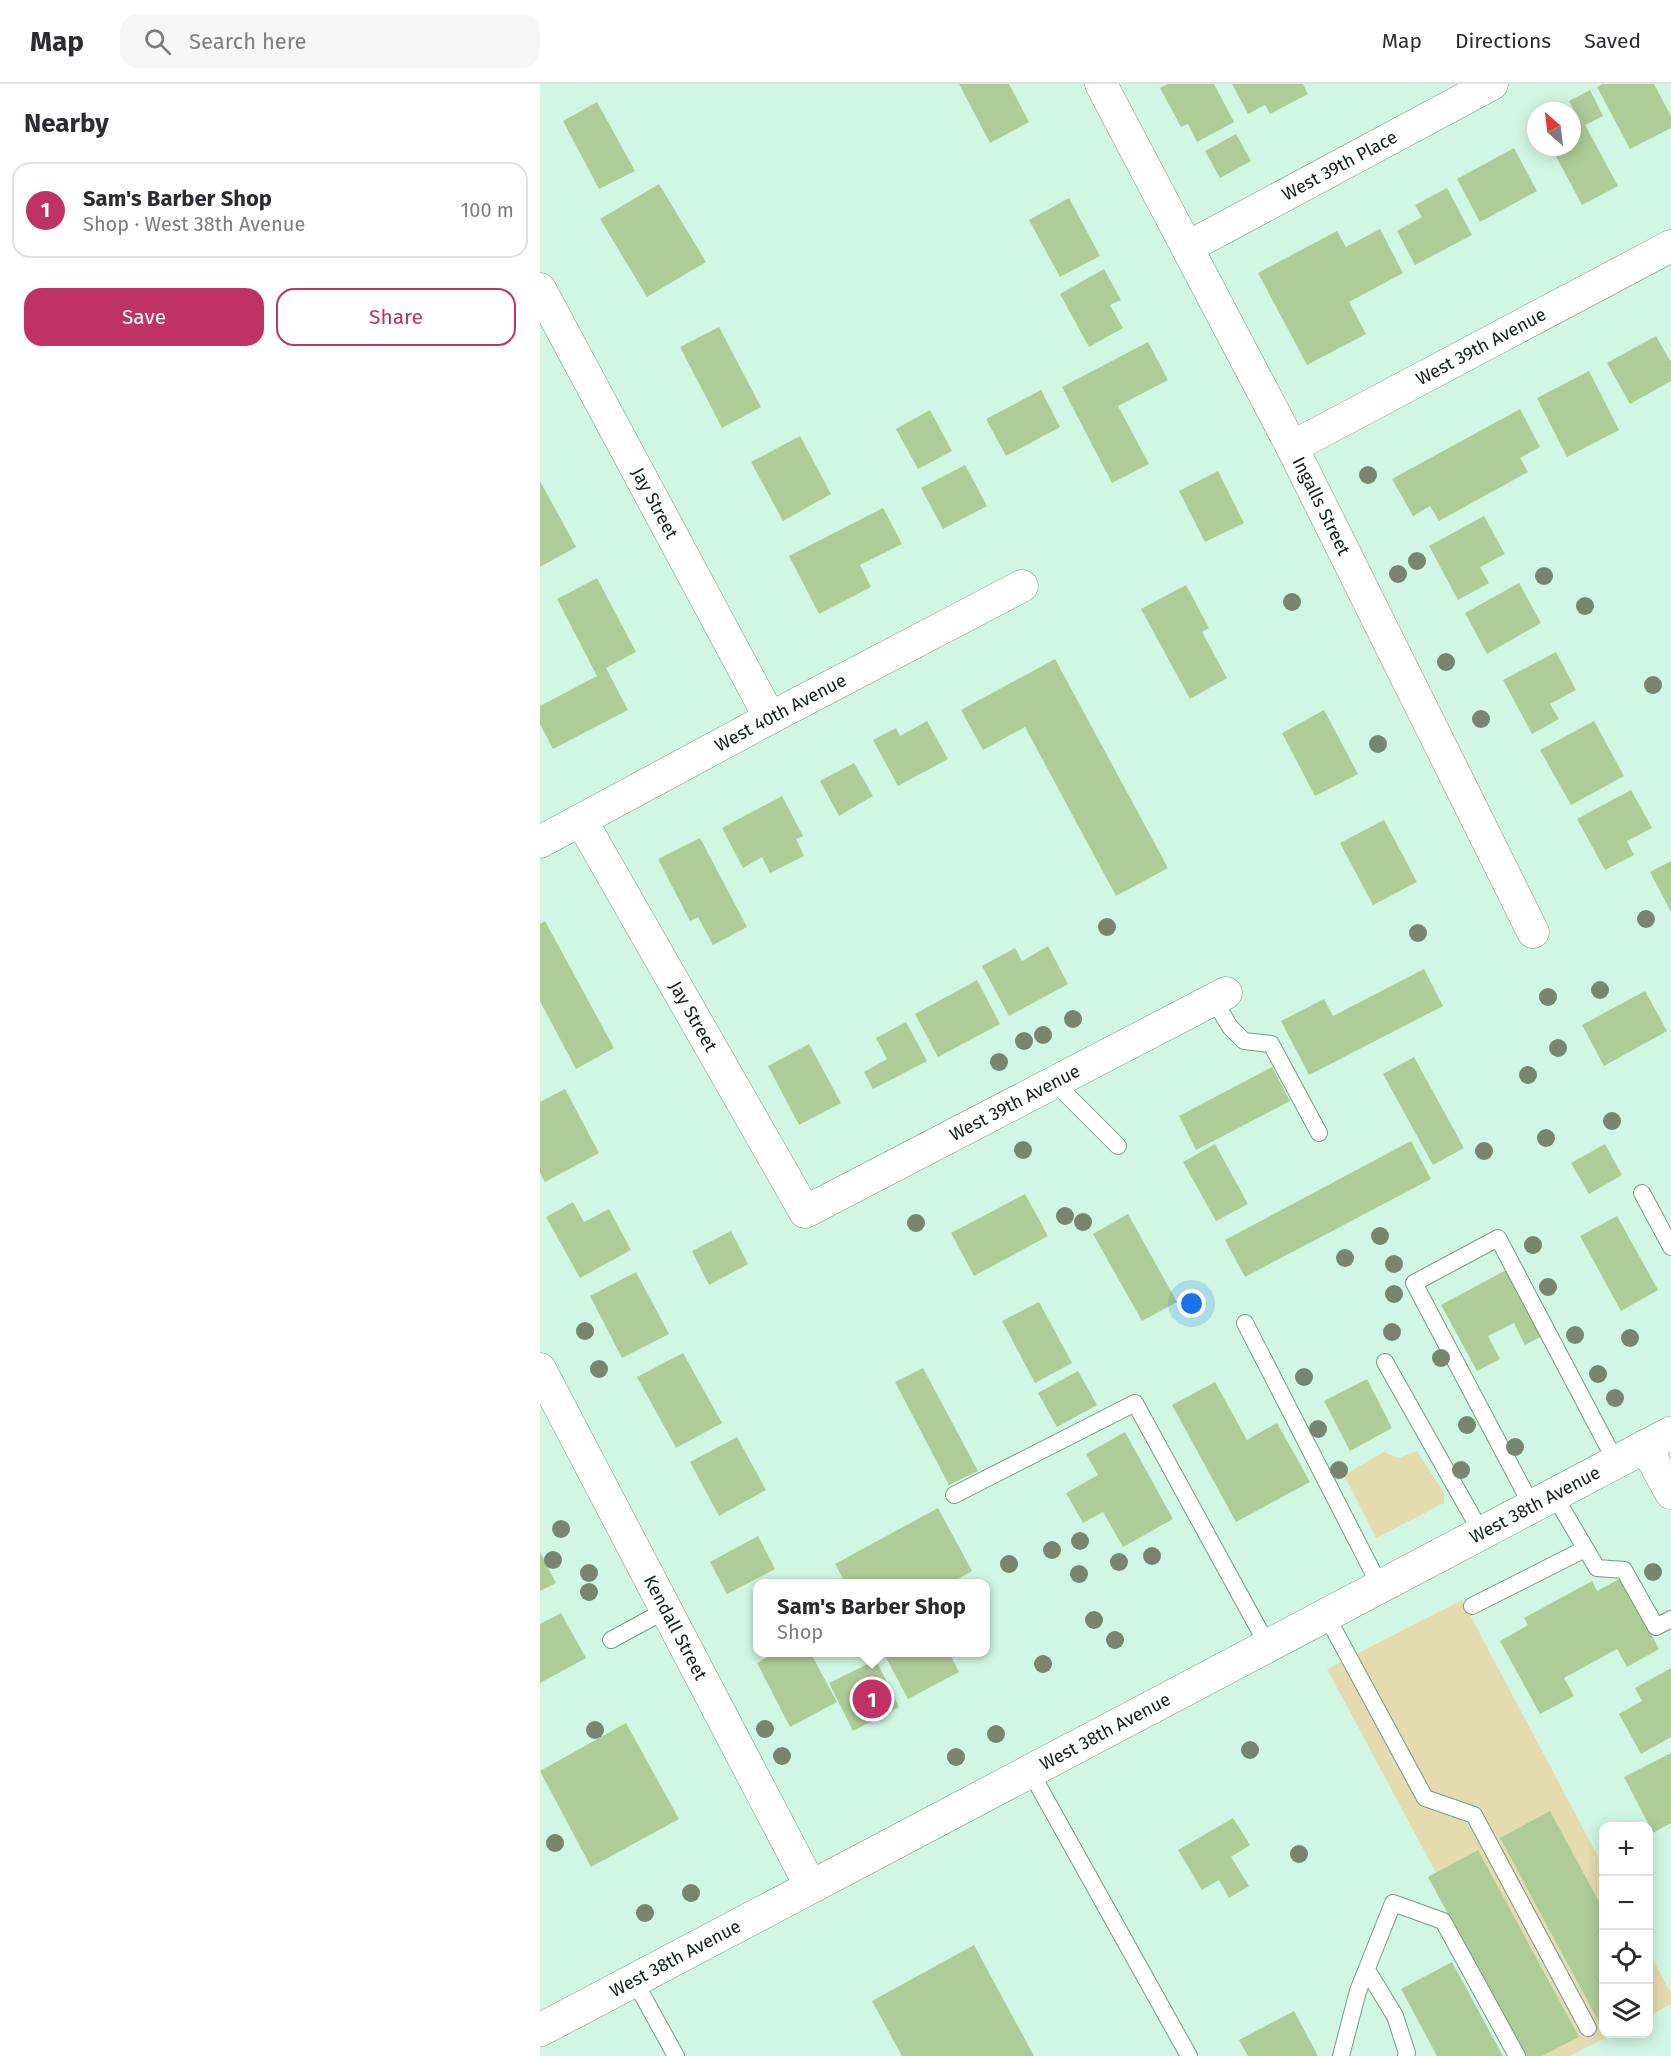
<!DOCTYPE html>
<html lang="en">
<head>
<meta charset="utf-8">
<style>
  :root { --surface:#fff; --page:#f7f7f7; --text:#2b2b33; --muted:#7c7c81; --line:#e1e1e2; --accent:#bf3264 }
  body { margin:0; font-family:"Fira Sans",sans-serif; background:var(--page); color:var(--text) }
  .controls { position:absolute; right:18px; bottom:18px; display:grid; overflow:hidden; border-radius:12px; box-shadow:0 3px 15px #0003 }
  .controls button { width:54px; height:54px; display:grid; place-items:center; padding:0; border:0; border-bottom:2px solid var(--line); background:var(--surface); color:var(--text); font:30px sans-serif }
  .compass { position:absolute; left:987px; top:18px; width:54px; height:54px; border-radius:50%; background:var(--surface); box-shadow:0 3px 15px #0003; rotate:332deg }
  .you { position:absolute; left:652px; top:1220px; width:21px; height:21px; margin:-15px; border:4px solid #fff; border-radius:50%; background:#1a73e8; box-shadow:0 0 0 9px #1a73e833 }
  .badge { display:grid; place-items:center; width:39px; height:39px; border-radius:50%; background:var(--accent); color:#fff; font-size:20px; font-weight:700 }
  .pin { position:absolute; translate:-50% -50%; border:3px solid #fff; box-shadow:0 2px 6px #0006 }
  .popup { position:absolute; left:213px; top:1495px; width:237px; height:78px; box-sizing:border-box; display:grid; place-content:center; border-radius:12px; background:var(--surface); filter:drop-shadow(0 2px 4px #0005); font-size:20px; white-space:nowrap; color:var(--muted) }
  .popup b { font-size:22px; color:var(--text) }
  .popup::after { content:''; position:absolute; left:50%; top:100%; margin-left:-12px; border:12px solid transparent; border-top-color:var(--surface) }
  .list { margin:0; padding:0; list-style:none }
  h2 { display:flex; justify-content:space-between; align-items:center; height:78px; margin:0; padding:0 24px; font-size:26px }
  h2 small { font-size:20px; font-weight:400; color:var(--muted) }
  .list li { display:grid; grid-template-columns:39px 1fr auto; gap:18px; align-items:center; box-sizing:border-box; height:96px; margin:0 12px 12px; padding:0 12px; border:2px solid var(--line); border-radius:18px }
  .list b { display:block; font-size:22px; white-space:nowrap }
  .list p { margin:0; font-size:20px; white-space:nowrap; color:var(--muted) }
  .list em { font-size:20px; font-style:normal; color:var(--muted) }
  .actions { display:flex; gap:12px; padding:18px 24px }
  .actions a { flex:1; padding:14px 0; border:2px solid var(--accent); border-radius:18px; text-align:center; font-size:21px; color:var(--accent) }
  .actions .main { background:var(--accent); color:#fff }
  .icon { flex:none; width:33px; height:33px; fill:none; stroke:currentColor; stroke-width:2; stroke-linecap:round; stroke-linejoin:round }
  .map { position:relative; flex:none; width:1131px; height:1972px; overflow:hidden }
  header { display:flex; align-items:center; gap:36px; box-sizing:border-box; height:84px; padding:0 30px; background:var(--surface); border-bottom:2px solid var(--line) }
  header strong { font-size:28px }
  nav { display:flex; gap:33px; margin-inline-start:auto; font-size:21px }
  .search { width:420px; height:54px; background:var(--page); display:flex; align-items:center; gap:15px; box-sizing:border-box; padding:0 21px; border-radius:18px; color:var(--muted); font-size:22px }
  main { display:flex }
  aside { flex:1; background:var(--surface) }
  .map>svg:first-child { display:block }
  .green { fill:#e4dcae }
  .building { fill:#aecd96 }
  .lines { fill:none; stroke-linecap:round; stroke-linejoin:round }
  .lane-casing { stroke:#769988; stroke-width:18 }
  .street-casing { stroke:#769988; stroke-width:33 }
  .secondary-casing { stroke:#769988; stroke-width:34 }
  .lane { stroke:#fff; stroke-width:16 }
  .street { stroke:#fff; stroke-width:32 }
  .secondary { stroke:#fff; stroke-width:33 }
  .tree { fill:#77866e }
  .labels { text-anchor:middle; stroke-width:5; stroke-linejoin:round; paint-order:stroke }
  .street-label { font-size:18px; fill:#122019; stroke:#fff }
</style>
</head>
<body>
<header>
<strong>Map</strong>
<div class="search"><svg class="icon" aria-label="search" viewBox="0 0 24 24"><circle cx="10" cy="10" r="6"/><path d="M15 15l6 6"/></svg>Search here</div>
<nav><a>Map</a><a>Directions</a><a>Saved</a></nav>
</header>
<main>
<aside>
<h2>Nearby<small></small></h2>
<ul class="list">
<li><span class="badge">1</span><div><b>Sam's Barber Shop</b><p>Shop · West 38th Avenue</p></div><em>100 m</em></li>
</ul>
<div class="actions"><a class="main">Save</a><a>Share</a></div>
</aside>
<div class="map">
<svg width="1131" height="1972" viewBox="0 0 1131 1972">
  <rect width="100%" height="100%" fill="#d1f7e4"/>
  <!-- green -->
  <path class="green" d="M877,1367L904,1409V1419L836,1454L804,1391L844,1368L858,1374Z
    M922,1516L1063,1782L1064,1950H1073L1030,1972H994L787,1585Z
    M1108,1867L1131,1909V1920L1109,1932Z"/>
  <!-- building -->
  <path class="building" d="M419,0H469L489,38L450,59Z
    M628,0H674L694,38L657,58L648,40L641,43L620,4Z
    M692,0H763L768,10L730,30L725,21L708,30Z
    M1062,0H1114L1131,32V44L1090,65L1057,3Z
    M1050,6L1063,32L1045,41L1078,102L1042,121L1011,63H1032V35L1037,33L1029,17Z
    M57,18L95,87L59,105L23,37Z
    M696,50L711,77L680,94L665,67Z
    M974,64L997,107L940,138L917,95Z
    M119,100L166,178L107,213L60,135Z
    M907,104L932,151L875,181L857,147L882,133L875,121Z
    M529,114L560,172L520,193L489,136Z
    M840,145L863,189L809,218L826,250L767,281L718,189L797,147L806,163Z
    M564,185L581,216L570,221L583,244L549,263L520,210Z
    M179,243L221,323L182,344L140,263Z
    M1116,252L1131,278V297L1090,320L1067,279Z
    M608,258L628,296L578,322L609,380L572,399L522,303Z
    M1049,287L1079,346L1027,373L997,314Z
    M501,306L520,343L466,372L446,335Z
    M980,325L1000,363L980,374L988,388L899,437L890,422L873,432L852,395Z
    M390,326L412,367L378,385L356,345Z
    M260,352L291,410L243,437L211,378Z
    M425,381L447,422L403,445L381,404Z
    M678,387L704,439L665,458L639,407Z
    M0,397L36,463L0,483Z
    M343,424L362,460L320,481L331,503L279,530L249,472Z
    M944,432L965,470L940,483L949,499L918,516L889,462Z
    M57,494L96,568L66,584L88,626L13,665L0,640V622L57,592L17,515Z
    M979,499L1001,539L947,570L925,529Z
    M646,501L669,544L662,548L687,594L650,615L601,525Z
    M1016,568L1036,606L1010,620L1019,635L992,650L963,596Z
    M515,575L628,784L576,812L485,643L443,666L421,626Z
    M784,626L818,690L775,712L742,649Z
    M387,637L408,675L358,702L333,656L356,644L360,652Z
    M1054,637L1084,692L1031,721L1000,666Z
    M314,679L333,712L299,732L280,697Z
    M1091,706L1112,744L1087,757L1094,771L1065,786L1037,735Z
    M242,712L263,752L256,755L264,772L230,789L222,773L203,784L182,744Z
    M844,736L877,798L833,821L800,759Z
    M160,754L207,843L173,861L158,833L150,837L118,775Z
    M1131,777V828L1110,788Z
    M5,837L74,964L36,985L0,917V840Z
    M508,862L528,900L469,932L442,882L475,864L482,877Z
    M884,885L903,922L769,991L741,937L784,915L793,932Z
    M437,896L460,940L398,973L375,930Z
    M1105,907L1127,947L1064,982L1042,941Z
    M366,938L387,977L333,1005L324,988L347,975L336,954Z
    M269,960L301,1019L259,1041L228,982Z
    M874,973L924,1064L893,1081L843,990Z
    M732,983L750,1017L656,1066L639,1032Z
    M25,1005L59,1069L5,1098L0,1089V1018Z
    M871,1057L891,1095L705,1193L685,1156Z
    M675,1060L708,1120L676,1137L643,1078Z
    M1065,1060L1082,1091L1049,1110L1031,1079Z
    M485,1110L508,1152L434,1192L411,1149Z
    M33,1118L44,1138L69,1125L91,1166L40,1194L6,1133Z
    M588,1130L637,1218L602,1237L553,1150Z
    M1077,1132L1118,1206L1081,1227L1040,1152Z
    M191,1147L208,1180L169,1201L152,1167Z
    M966,1186L1002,1252L985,1261L974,1239L948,1252L960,1275L937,1287L901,1221Z
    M96,1188L129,1250L82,1274L50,1212Z
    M499,1218L532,1279L495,1299L462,1237Z
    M143,1269L182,1339L136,1364L97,1293Z
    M383,1284L438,1387L409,1401L355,1298Z
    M538,1287L557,1321L517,1343L498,1309Z
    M827,1295L852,1344L810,1367L784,1317Z
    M675,1298L707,1356L737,1339L770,1398L696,1438L632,1321Z
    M585,1348L633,1435L583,1463L563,1428L543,1439L526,1409L558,1391L546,1370Z
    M197,1353L226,1406L179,1432L150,1378Z
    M398,1424L432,1487L409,1500H306L295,1480Z
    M218,1452L235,1485L187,1510L170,1478Z
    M0,1468L16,1499L0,1507Z
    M1081,1494L1119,1565L1087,1583L1077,1565L1024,1594L1034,1612L1000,1630L960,1557L988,1541L984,1534L1052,1497L1057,1507Z
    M21,1529L46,1574L0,1599V1540Z
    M237,1568H270L297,1618L250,1643L217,1579Z
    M343,1568H409L419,1588L368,1615Z
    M336,1576L359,1623L313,1647L289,1599Z
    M1131,1584V1653L1101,1670L1079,1630L1102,1617L1095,1604Z
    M86,1639L139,1735L51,1783L0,1687Z
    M1131,1669V1739L1113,1749L1084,1693Z
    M1010,1727L1064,1827V1939L1060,1940L960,1754Z
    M693,1734L710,1761L691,1773L709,1802L689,1814L679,1796L662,1806L638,1766Z
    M938,1766L1039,1953L1002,1972H985L888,1793Z
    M434,1861L494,1972H362L332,1917Z
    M912,1878L963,1972H897L861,1905Z
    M754,1927L778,1972H708L699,1956Z"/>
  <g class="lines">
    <defs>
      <path id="lane" d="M674,916L690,943L704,957L731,960L779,1049
        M515,999L578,1062
        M1102,1109L1131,1163
        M705,1239L840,1502
        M845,1278L941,1448
        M414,1411L595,1319L728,1562
        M1014,1411L1057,1484L1084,1486L1116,1543L1131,1535
        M992,1422L874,1199L958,1154L1076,1378
        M932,1522L1045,1465
        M786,1531L885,1714L934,1731L1048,1944
        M71,1556L126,1526
        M490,1687L649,1972
        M827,1886L855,1932L867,1969L866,1972
        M94,1896L136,1972
        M801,1972L818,1907L853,1819L903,1837L977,1972"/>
      <g id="street">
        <path id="s1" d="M561,0L752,363L993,848"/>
        <path id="s2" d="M648,163L952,0"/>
        <path id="s3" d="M0,205L230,634"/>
        <path id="s4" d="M752,363L1131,162"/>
        <path id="s5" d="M41,736L265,1128L686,909"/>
        <path id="s6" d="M0,758L230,634L482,502"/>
        <path id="s7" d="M0,1285L271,1803"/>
        <path d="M1105,1362L1131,1409"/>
      </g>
      <g id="secondary">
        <path id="s8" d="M0,1946L1131,1349"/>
      </g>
    </defs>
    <!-- lane casing -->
    <use href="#lane" class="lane-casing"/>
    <!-- street casing -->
    <use href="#street" class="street-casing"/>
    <!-- secondary casing -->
    <use href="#secondary" class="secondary-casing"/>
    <!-- lane -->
    <use href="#lane" class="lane"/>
    <!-- street -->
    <use href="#street" class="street"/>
    <!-- secondary -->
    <use href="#secondary" class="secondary"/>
  </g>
  <!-- trees -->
  <g class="tree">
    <circle cx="828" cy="391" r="9"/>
    <circle cx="877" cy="477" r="9"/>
    <circle cx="858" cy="490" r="9"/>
    <circle cx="1004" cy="492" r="9"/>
    <circle cx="752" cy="518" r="9"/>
    <circle cx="1045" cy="522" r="9"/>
    <circle cx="906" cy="578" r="9"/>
    <circle cx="1113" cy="601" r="9"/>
    <circle cx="941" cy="635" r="9"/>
    <circle cx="838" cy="660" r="9"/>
    <circle cx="1106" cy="835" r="9"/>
    <circle cx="567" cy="843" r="9"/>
    <circle cx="878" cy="849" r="9"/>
    <circle cx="1060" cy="906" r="9"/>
    <circle cx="1008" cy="913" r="9"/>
    <circle cx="533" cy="935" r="9"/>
    <circle cx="503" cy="951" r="9"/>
    <circle cx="484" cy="957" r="9"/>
    <circle cx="1018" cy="964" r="9"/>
    <circle cx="459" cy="978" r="9"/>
    <circle cx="988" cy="991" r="9"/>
    <circle cx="1072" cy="1037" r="9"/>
    <circle cx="1006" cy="1054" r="9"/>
    <circle cx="483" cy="1066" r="9"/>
    <circle cx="944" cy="1067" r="9"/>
    <circle cx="525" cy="1132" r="9"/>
    <circle cx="543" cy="1138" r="9"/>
    <circle cx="376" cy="1139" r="9"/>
    <circle cx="840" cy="1152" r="9"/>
    <circle cx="993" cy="1161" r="9"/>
    <circle cx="805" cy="1174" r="9"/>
    <circle cx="854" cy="1180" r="9"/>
    <circle cx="1008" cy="1203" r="9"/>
    <circle cx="854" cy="1210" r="9"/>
    <circle cx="45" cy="1247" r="9"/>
    <circle cx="852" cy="1248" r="9"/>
    <circle cx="1035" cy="1251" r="9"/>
    <circle cx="1090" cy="1254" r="9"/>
    <circle cx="901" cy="1274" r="9"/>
    <circle cx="59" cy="1285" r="9"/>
    <circle cx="1058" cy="1290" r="9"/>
    <circle cx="764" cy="1293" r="9"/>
    <circle cx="1075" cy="1314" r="9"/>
    <circle cx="927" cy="1341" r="9"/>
    <circle cx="778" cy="1345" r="9"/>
    <circle cx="975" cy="1363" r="9"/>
    <circle cx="799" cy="1386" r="9"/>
    <circle cx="921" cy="1386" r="9"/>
    <circle cx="21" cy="1445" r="9"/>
    <circle cx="540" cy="1457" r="9"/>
    <circle cx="512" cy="1466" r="9"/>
    <circle cx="612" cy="1472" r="9"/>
    <circle cx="13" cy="1476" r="9"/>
    <circle cx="579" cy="1478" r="9"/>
    <circle cx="469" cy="1480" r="9"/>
    <circle cx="1113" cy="1488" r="9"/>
    <circle cx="49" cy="1489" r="9"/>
    <circle cx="539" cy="1490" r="9"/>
    <circle cx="49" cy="1508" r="9"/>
    <circle cx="554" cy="1536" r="9"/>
    <circle cx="575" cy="1556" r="9"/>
    <circle cx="503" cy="1580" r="9"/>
    <circle cx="225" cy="1645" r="9"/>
    <circle cx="55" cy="1646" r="9"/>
    <circle cx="456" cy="1650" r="9"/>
    <circle cx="710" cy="1666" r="9"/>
    <circle cx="242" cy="1672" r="9"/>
    <circle cx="416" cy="1673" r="9"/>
    <circle cx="15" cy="1759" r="9"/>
    <circle cx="759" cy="1770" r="9"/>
    <circle cx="151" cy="1809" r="9"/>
    <circle cx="105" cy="1829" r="9"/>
  </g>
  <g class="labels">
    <!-- street labels -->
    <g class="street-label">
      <text dy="6" stroke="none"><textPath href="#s2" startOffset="172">West 39th Place</textPath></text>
      <text dy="6" stroke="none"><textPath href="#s4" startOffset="214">West 39th Avenue</textPath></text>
      <text dy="6" stroke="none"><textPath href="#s3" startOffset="243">Jay Street</textPath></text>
      <text dy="6" stroke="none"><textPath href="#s1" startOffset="476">Ingalls Street</textPath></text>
      <text dy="6" stroke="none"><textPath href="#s6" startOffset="273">West 40th Avenue</textPath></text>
      <text dy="6" stroke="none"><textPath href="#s5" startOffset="226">Jay Street</textPath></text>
      <text dy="6" stroke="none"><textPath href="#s5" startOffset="688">West 39th Avenue</textPath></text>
      <text dy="6" stroke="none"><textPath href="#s8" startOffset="1125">West 38th Avenue</textPath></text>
      <text dy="6" stroke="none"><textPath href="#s7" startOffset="292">Kendall Street</textPath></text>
      <text dy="6" stroke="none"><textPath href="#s8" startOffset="639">West 38th Avenue</textPath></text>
      <text dy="6" stroke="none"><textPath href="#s8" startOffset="153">West 38th Avenue</textPath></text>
    </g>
  </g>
</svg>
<div class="controls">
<button>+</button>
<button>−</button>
<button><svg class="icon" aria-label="locate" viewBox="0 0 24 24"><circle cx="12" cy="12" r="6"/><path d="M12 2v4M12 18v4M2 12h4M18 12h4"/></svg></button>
<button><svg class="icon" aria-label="layers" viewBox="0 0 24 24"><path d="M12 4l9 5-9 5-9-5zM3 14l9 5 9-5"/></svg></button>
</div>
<svg class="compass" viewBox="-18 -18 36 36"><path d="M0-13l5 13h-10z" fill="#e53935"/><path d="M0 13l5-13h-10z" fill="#7c7c81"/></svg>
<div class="you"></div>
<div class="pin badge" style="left:332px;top:1615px">1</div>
<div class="popup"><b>Sam's Barber Shop</b>Shop</div>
</div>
</main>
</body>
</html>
